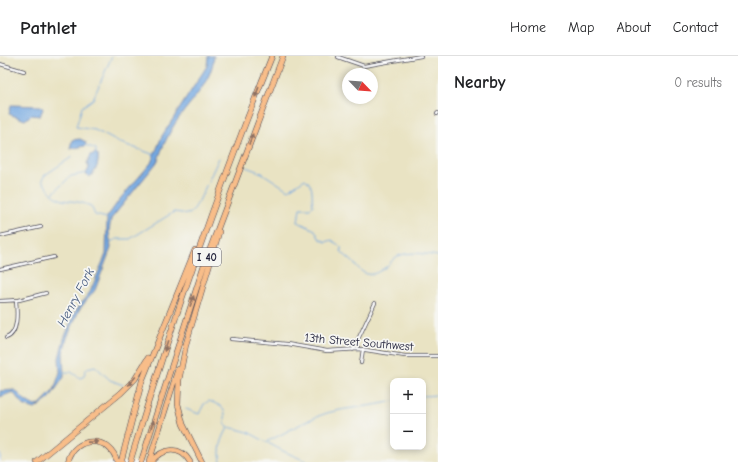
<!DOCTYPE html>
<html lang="en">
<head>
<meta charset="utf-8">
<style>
  :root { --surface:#fff; --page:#f2f2f2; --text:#202124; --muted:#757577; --line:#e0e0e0 }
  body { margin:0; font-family:"Comic Neue",sans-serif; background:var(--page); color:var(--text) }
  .controls { position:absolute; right:12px; bottom:12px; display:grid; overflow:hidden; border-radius:8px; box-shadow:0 2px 6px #0003 }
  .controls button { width:36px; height:36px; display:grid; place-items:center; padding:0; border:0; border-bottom:1px solid var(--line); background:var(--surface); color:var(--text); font:20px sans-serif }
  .compass { position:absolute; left:342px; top:12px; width:36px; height:36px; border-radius:50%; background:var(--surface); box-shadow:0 2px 6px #0003; rotate:115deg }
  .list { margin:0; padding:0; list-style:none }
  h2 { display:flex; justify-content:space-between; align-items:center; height:52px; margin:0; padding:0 16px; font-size:17px }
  h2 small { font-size:13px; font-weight:400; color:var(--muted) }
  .map { position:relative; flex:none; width:438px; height:406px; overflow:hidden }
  header { display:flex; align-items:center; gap:24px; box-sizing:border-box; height:56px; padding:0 20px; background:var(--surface); border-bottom:1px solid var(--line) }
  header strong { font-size:19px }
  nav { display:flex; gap:22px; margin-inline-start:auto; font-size:14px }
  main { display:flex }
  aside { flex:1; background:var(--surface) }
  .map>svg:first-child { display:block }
  .water { fill:#74a8e1; stroke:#4b658e }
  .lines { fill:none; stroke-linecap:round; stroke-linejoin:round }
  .stream { stroke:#74a8e1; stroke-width:1 }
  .minor-casing { stroke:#403f4f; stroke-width:4 }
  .motorway-casing { stroke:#403f4f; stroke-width:6 }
  .minor { stroke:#fff; stroke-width:2.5 }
  .motorway { stroke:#f8bd89; stroke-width:5 }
  .oneway { fill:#8d7062 }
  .labels { text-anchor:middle; stroke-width:3.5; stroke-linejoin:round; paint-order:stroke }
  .shield { fill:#f6f6f2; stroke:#626272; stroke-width:1 }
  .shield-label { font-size:11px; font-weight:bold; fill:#22223b }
  .street-label { font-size:12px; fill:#22223b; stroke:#f6f6f2 }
  .water-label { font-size:13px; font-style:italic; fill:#43587d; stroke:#f6f6f2 }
</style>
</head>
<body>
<header>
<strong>Pathlet</strong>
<nav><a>Home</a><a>Map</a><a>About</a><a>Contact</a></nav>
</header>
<main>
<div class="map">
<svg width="438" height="406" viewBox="0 0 438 406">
  <rect width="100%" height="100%" fill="#f6f6f2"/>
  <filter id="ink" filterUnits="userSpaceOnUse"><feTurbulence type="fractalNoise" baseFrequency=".025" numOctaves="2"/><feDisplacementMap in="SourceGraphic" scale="8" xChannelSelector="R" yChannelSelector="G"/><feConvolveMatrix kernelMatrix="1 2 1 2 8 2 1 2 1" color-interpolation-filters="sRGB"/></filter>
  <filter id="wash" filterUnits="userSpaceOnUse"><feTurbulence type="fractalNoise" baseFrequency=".012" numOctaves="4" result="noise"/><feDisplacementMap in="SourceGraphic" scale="16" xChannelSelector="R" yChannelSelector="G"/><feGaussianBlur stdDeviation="0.9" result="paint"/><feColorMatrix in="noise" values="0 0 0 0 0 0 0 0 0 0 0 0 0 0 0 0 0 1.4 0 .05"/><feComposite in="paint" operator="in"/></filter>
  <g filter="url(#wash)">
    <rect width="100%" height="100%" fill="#e9e3c3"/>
    <!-- water -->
    <path class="water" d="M208,0H214C212,27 190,45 176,66C169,77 161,93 158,105L111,163L109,175L111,192L95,234L79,254L67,282L63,297L64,321L49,343L35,353L23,349L13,336L0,341V335L15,334L26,345L35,350L39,349L54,334L60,316L59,302L64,283L75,256L90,236L106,198L107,161L120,143L151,107L162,80L207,10Z
      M11,49L41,50L43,53L40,60L31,59L25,64L9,58Z
      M80,83L86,86L85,90L70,93L72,84Z
      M95,97L98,99C99,107 96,117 89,121L86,118L89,112L87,107L91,99Z"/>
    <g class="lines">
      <!-- stream -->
      <path class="stream" d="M112,0L93,43L82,51L76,71L95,74L118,86L155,99
        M85,89L96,93V98
        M72,101L45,119L42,124C61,154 65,139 91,150L95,159L107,162
        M246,111L262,117L288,134L305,123C315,130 311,139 313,150L310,152H300L298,166L315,174L319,182L326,186L332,184L341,191V195C345,200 350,203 354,207C365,222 373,221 387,210C391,207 393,202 398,200C411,195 425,198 438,200
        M52,138L71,120L87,117
        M110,186L117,183H130L174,156L189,158L192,156L199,145L219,102
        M63,316H71L80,322L83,321L87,312L95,310L110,324L123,329
        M423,340L438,339
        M186,353L199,358L204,348L209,345C223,350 226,353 225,367L228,372C222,383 218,392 221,406
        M229,371L248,376L283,395L308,406
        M266,386C286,377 305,364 327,357C349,351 371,351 393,345
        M0,398V405"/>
    </g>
  </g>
  <g filter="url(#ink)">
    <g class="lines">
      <defs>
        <path id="minor" d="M338,1L364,10L421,0
          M0,8L24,15
          M437,58L438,57
          M0,180L41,171
          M0,213L54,201
          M0,245L19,244L46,237
          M6,282C19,278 17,255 16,244
          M231,283L287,288L327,295L359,293L405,300H438
          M353,294L375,247
          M361,307L363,293"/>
        <path id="motorway" d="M37,406L121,337L135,323L148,302
          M68,406C74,379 111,379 117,406
          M121,406L142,325L195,194
          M130,406C171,269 218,133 272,0
          M141,406L204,209L283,0
          M149,406L178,313
          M151,406C162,392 180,389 190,406
          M202,406L183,368L178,348L179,324L186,288L219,176"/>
      </defs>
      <!-- minor casing -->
      <use href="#minor" class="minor-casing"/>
      <!-- motorway casing -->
      <use href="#motorway" class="motorway-casing"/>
      <!-- minor -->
      <use href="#minor" class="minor"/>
      <!-- motorway -->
      <use href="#motorway" class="motorway"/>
    </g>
    <!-- one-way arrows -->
    <defs><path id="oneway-solid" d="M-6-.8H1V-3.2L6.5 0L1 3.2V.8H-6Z"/></defs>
    <g class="oneway">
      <use href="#oneway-solid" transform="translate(257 36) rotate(111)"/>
      <use href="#oneway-solid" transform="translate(251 83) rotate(-70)"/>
      <use href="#oneway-solid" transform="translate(192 245) rotate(-71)"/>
      <use href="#oneway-solid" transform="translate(166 290) rotate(108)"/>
      <use href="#oneway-solid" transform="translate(132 325) rotate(130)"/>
      <use href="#oneway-solid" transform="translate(152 369) rotate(-73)"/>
      <use href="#oneway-solid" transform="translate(93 386) rotate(-1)"/>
    </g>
  </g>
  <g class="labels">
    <!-- shield labels -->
    <rect class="shield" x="193" y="192" width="28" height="18" rx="3"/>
    <g class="shield-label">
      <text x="207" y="205">I 40</text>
    </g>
    <!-- street labels -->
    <g class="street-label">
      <text transform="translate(359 286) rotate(5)" y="4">13th Street Southwest</text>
    </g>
    <!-- water labels -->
    <g class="water-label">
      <text transform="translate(75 241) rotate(-62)" y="5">Henry Fork</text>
    </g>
  </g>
</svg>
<div class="controls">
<button>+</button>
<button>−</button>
</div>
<svg class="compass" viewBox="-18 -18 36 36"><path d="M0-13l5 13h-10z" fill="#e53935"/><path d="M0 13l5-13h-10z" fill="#757577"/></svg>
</div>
<aside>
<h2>Nearby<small>0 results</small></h2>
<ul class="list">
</ul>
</aside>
</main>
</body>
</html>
